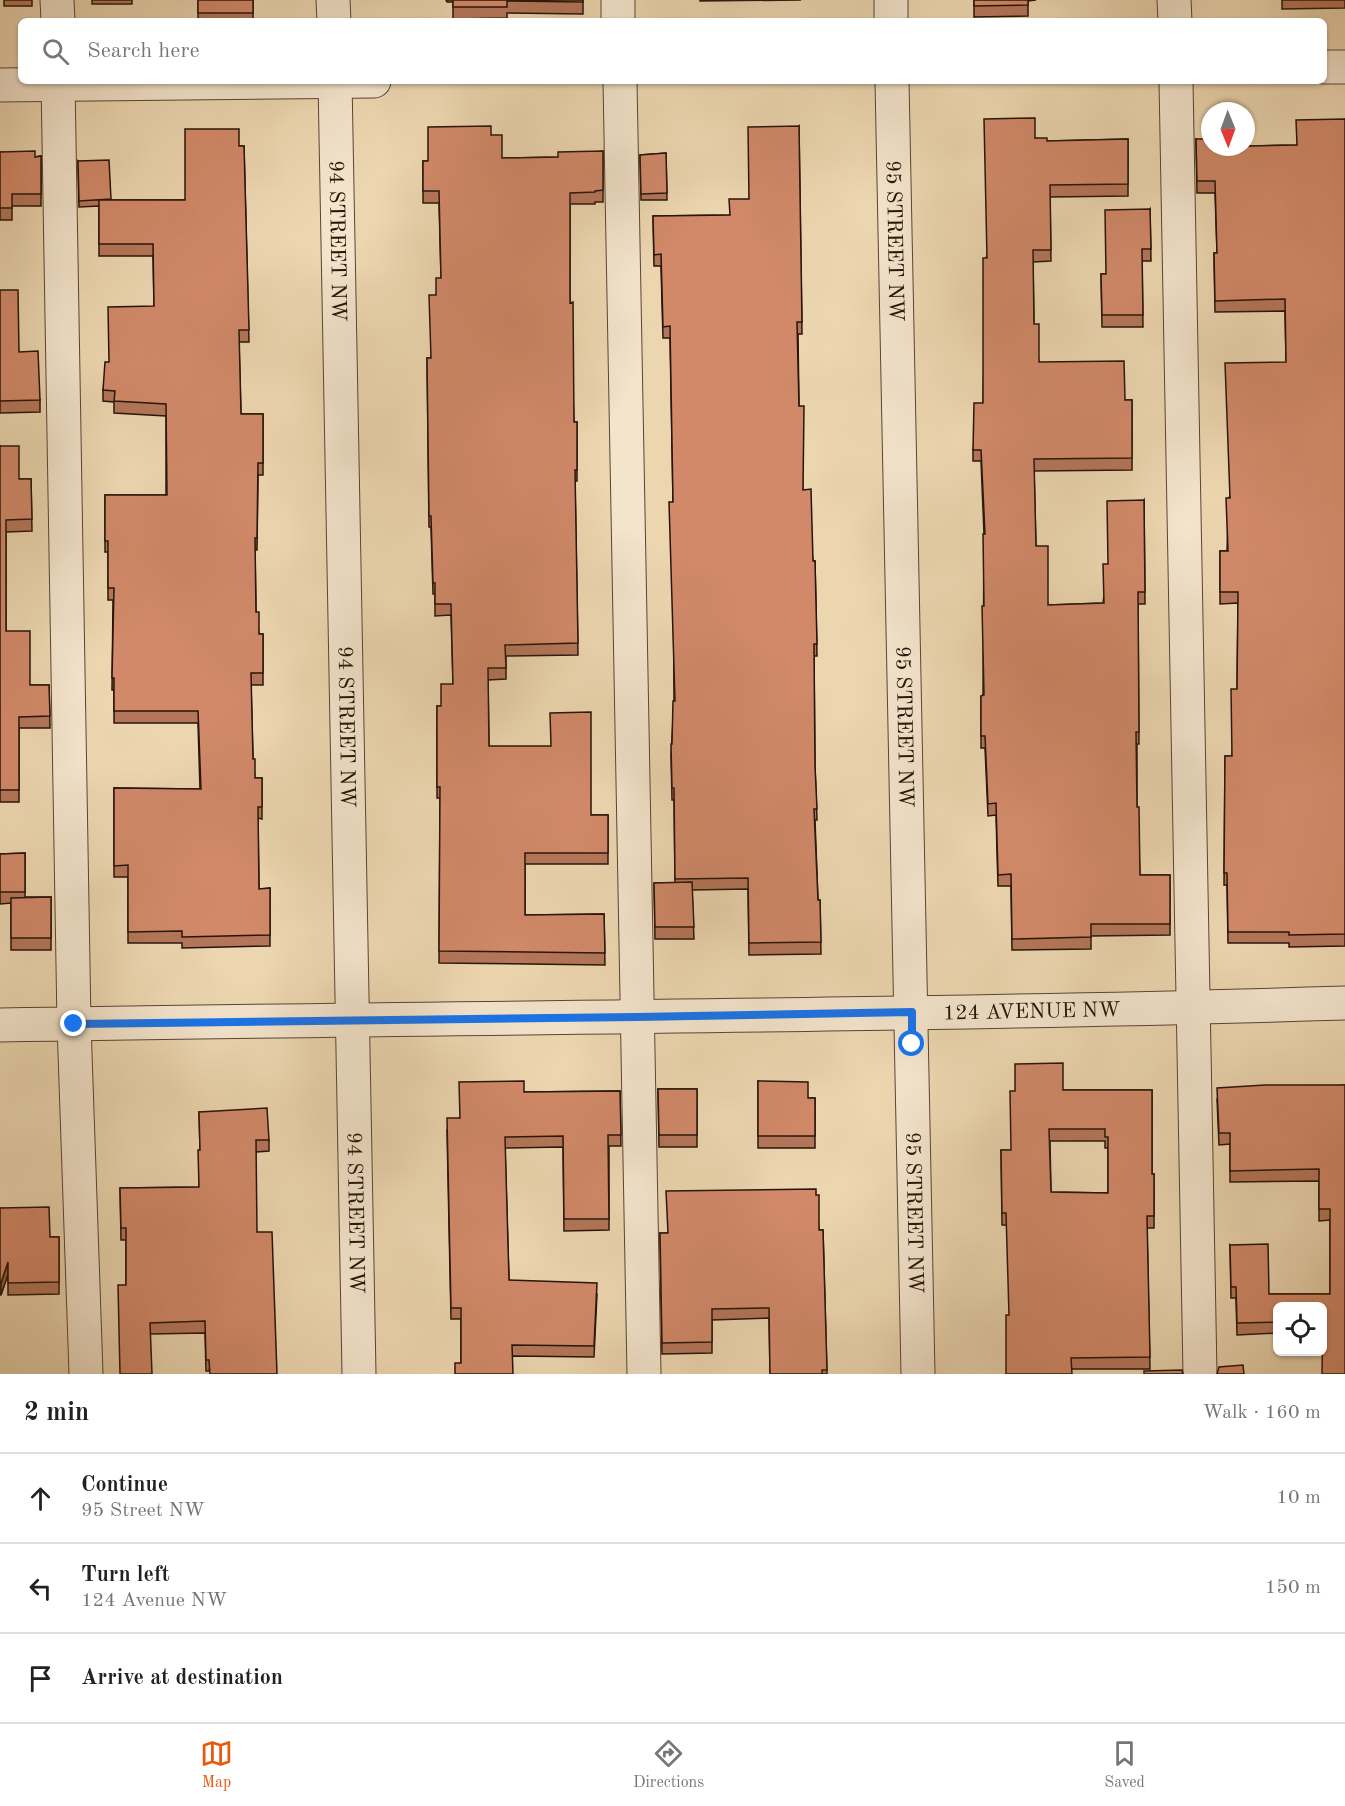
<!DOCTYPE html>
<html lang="en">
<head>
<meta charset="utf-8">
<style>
  :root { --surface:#fff; --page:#f2f2f2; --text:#222; --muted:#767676; --line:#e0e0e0; --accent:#ea580c }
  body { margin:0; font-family:"Old Standard TT",serif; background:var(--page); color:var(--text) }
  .controls { position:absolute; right:18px; bottom:18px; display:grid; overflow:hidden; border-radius:9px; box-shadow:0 2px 4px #0004 }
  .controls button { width:54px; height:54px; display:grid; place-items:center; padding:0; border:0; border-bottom:2px solid var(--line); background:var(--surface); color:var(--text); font:30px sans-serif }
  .compass { position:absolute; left:1201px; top:102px; width:54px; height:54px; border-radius:50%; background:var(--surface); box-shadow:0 2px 4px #0004; rotate:179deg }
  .stop { position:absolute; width:18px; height:18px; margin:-14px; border:4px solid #1a73e8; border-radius:50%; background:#fff }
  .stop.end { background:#1a73e8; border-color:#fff; box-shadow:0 2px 6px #0008 }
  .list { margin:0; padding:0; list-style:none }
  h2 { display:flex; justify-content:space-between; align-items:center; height:78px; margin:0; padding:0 24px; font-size:26px }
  h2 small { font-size:20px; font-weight:400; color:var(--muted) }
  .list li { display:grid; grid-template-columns:39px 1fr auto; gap:18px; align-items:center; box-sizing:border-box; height:90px; padding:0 24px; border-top:2px solid var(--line) }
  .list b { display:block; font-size:22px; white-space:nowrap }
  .list p { margin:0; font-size:20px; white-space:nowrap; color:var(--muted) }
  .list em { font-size:20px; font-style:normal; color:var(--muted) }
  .icon { flex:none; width:33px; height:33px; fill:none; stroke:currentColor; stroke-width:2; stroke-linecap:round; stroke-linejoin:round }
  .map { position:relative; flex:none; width:1345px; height:1374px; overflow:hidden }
  .search { position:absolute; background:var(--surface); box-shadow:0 2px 4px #0004; left:18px; right:18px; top:18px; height:66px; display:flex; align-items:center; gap:15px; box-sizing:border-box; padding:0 21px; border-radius:9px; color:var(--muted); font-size:22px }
  .sheet { height:348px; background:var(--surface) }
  nav { display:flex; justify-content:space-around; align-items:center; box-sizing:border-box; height:84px; border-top:2px solid var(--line); background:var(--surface); font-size:16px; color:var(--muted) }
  nav a { display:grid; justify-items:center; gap:3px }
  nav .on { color:var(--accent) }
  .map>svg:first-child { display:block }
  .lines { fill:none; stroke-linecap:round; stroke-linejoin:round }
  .minor-casing { stroke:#594434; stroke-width:35 }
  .minor { stroke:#f3e4cc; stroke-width:33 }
  .wall { fill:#b4765a; stroke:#28140a; stroke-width:1.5; fill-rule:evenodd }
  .shaded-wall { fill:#92604a; stroke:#28140a; stroke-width:1.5 }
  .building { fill:#d18969; stroke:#28140a; stroke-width:1.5; fill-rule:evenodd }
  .route { stroke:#1a73e8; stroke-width:8 }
  .labels { text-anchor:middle; stroke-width:5; stroke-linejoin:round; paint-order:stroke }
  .street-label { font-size:21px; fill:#28140a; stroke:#f3e4cc }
</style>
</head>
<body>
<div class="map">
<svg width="1345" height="1374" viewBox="0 0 1345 1374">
  <rect width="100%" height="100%" fill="#ecd6b0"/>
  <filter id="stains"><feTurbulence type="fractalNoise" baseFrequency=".00333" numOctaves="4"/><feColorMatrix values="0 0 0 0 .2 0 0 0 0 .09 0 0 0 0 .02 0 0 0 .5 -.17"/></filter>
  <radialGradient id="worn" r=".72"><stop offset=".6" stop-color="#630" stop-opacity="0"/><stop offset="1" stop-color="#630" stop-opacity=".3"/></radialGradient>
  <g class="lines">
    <defs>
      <g id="minor">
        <path d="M57,0L58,21"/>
        <path d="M333,0L334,21"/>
        <path d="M618,0V21"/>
        <path d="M891,0V21"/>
        <path d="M1174,0L1175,21"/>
        <path d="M1324,67H1345"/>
        <path d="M58,81L74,1024L86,1374"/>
        <path id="s1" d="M335,81L359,1374"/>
        <path d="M620,81L644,1374"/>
        <path id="s2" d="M892,81L918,1374"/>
        <path d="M1176,81L1200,1374"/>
        <path d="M0,85L374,81"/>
        <path id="s3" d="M0,1025C448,1017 897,1017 1345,1003"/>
      </g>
    </defs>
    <!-- minor casing -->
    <use href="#minor" class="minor-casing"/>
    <!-- minor -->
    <use href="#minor" class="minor"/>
  </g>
  <!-- wall -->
  <path class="wall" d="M4,0H32V6H4Z
    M92,0H132V4H92Z
    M198,0H253V21H198Z
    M446,0H583V14L507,13V18L453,19V2H447Z
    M700,0H801L700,1Z
    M974,0H1036L1028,1V16L974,17Z
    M1282,0H1345V8L1282,9Z
    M1345,119V946L1289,947V943H1228L1227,885H1224L1225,756H1232L1237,689L1238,603L1220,604V551H1227L1229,498L1286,362L1285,311L1215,312L1214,253H1217L1215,193H1197L1196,139L1210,147L1296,145Z
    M799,126L802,334H798L799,406L803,490L813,561H815L817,656H814L815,766L817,820H815L818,900H820L821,954L749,955L748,889L692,890L694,939H655L654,883H675L674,800H672L671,756L674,701L673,502L670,338H663L661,266H654L653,216L729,215L749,199Z
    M491,135L502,158L558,157L603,151V202H595V204H570V303L574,422H577V481H575L578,655L506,656V679L488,680L489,746L591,815H608V864H525V915L604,914L605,965L439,963L440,798H437V706H441L453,684L451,615L435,616V594H433L431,527H429L427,358H431L436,295L441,278L439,203H423V161H428Z
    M1035,138L1047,141L1128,139V196L1050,197L1051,261L1033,262L1034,324L1039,362L1125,400H1132V470L1034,471L1036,546L1048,605L1103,603L1108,564L1144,500L1145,604H1138L1139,744H1137V807L1140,875H1170V935L1091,936V949L1012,950L1011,886H998L996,815L988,816L985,748H981V696L983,695L984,534L981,461H973V450L983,403L986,258Z
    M239,146H244L249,342H239L241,414H263V475H258L257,550H255L256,612L259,634H263V685H251L253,759L255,778H262V819L258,818L259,889L270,888V946L182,948V943H128V877H114V788L200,789L198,723H114V690H112L113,600H108V552H105V495H166V416L114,413V402L103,401V390L109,362L154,306L153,256H99V206L79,207L78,161L111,200H185Z
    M0,152L35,157L41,156V206H12V220H0Z
    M666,153L667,200H641L640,155Z
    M1150,209L1151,261H1142L1143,327H1102L1101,274H1106Z
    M0,290L19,352L40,400V412L0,413Z
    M0,446L19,479H31L32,531L6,532V631L30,685H49L50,728H19V802H0Z
    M25,853V897H51V950H11V903L0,904V854Z
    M758,1081L808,1098H815V1148H758Z
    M1345,1085V1374L1323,1306H1278V1333L1237,1335L1236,1298H1231L1230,1245L1269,1294H1330V1220L1319,1221V1181L1230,1182V1144L1219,1145L1217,1099Z
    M658,1089H697V1147H659Z
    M1063,1090H1152V1174H1154V1228H1147L1150,1369H1072L1006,1225H1002L1001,1150H1011ZM1050,1141H1105V1148H1108V1193L1051,1192Z
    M620,1091L621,1146H609V1230L564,1231L563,1147L505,1148L509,1280L597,1294L594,1357L512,1356L461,1363V1319H451L447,1130L459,1118L524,1092Z
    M199,1112L269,1140V1151L256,1152L209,1371H206L205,1333L150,1334L126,1285V1240H121L120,1188L199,1187L200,1150Z
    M816,1195L819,1230H823L827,1374H770L769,1318L712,1320V1353L662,1354L660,1233H667Z
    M0,1208L50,1237H59V1294L8,1295V1274L1,1295H0Z"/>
  <!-- shaded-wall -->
  <path class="shaded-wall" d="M8,1262V1274L1,1295V1283Z"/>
  <!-- building -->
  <path class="building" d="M198,0H253V13H198Z
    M453,0H583V2L507,1V7H453Z
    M974,0H1028V5L974,6Z
    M1035,118V138H1047V141L1128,139V184L1050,185L1051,250H1033L1034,324H1039V362L1124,361L1125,400H1132V458L1034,459L1036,546H1048V605L1104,603L1103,564H1108L1107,501L1144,500L1145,592H1138L1139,732H1136L1137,807H1139L1140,875H1170V924H1091V937L1012,939L1011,874L998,875L996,803L988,804L985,736H981V696L984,695L982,606H984L983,534H985L981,450H973L974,403H983V258H987L984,119Z
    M1345,119V934L1289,935V932H1228L1227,873H1224L1225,756H1232L1231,689H1237L1238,592H1220V551H1228L1226,498H1230L1225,363L1286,362L1285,299L1215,301L1214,253H1217L1215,181H1197L1196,139H1210V147L1297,145L1296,120Z
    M491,126V135H502V158L558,157V152L603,151V190L595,191V192L570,193V303L573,302L574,422H577V470H575L578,643L505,645L506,668H488L489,746H551L550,713L591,712V815H608V853H525V915L604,914L605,953L439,951L440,787H437V706H441V684H453L451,604H435V583H433L431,516H429L427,358H431L429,295H436V278H441L439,191H423V161H428V127Z
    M799,126L802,322H797L799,406H804L803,490L811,489L813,561H815L817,644H814L815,766L817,809H814L818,900H820L821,942L749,943L748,878L675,879L674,788H672L671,744H672L673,701H675L669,502H673L670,326L663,327L661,254L654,255L653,216L730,215L729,199H749L748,127Z
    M185,129H239V146H244L249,330H239L241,414H263V463H258L257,538H255L256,612H259V634H263V673H251L253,759H255V778H262V807H258L259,889L270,888V935L182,937V931L128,932V865L114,866V788L201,789L198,711H114V678H112L114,588H108V541H105V495H167L166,404L114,401L115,391L103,390L105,362H109L108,307L154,306L153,244H99V200H185Z
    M35,151V157L41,156V194H12V208H0V152Z
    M666,153L667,193L641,194L640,155Z
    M109,160L111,199L79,201L78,161Z
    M1150,209L1151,249H1142L1143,315H1102L1101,274H1106L1105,210Z
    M0,290H18L19,352L38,351L40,400L0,401Z
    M0,446H19V479H31L32,519L6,520V631H30V685H49L50,716L19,717V790H0Z
    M25,853V892H0V854Z
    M692,882L694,927H655L654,883Z
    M51,897V938H11V898Z
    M1063,1063V1090H1152V1174H1154V1216H1147L1150,1357L1071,1358L1072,1374H1006V1315H1009L1006,1213H1002L1001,1150H1011L1010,1091H1015V1064ZM1049,1129H1105V1137H1108V1193L1051,1192Z
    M524,1081V1092L620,1091L621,1135H608L609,1219H564L563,1136L505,1137L509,1280L597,1283L594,1346L512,1345L513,1374H455V1363H461V1308H451L447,1118H460L459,1082Z
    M758,1081L808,1082V1098H815V1136H758Z
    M1265,1085H1345V1374H1322L1323,1306H1278V1322L1237,1323L1236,1287H1231L1230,1245L1268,1244L1269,1294H1330V1209H1319V1169L1230,1171V1133H1219L1217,1088Z
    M658,1089H697V1135H659Z
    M267,1108L269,1140H256L257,1232H272L277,1374H210L209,1360H206L205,1321L150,1323L152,1374H120L118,1285H126V1228H121L120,1188L199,1187L198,1150H200L199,1112Z
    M816,1189V1195H819V1230H823L827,1370H822V1374H770L769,1308L712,1309V1342L662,1343L660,1233H668L666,1191Z
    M49,1207L50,1237H59V1282L8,1283V1262L1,1283H0V1208Z
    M1243,1365L1244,1374H1217L1219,1367Z
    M1182,1370L1183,1374H1144V1371Z"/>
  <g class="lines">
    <!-- route -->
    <path class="route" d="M74,1024L637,1017L912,1012V1044"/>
  </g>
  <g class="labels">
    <!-- street labels -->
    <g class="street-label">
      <text dy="7" stroke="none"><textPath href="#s1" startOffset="160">94 STREET NW</textPath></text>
      <text dy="7" stroke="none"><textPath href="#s2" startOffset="160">95 STREET NW</textPath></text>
      <text dy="7" stroke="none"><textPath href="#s1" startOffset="646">94 STREET NW</textPath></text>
      <text dy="7" stroke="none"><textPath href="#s2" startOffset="646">95 STREET NW</textPath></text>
      <text dy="7" stroke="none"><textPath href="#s3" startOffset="1032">124 AVENUE NW</textPath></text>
      <text dy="7" stroke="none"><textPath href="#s1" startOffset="1132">94 STREET NW</textPath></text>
      <text dy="7" stroke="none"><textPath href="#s2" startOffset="1132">95 STREET NW</textPath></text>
    </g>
  </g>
  <rect width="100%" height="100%" filter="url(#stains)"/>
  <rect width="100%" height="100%" fill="url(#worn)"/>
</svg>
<div class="controls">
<button><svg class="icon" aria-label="locate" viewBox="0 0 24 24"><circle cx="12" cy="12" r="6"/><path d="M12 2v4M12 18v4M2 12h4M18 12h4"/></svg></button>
</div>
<svg class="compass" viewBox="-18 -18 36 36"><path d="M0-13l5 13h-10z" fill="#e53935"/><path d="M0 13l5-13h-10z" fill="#767676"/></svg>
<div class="stop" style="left:912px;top:1044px"></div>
<div class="stop end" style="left:74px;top:1024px"></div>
<div class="search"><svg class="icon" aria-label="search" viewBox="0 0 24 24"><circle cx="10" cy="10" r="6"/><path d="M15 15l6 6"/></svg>Search here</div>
</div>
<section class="sheet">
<h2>2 min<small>Walk · 160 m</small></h2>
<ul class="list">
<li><svg class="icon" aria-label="ahead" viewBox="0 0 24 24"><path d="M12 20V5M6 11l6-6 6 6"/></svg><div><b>Continue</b><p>95 Street NW</p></div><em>10 m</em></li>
<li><svg class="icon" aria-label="left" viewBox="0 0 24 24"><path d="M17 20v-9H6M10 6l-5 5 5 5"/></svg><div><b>Turn left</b><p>124 Avenue NW</p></div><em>150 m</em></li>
<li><svg class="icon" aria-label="arrive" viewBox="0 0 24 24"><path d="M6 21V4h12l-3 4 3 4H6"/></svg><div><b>Arrive at destination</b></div></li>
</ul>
</section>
<nav>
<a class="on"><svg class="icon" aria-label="map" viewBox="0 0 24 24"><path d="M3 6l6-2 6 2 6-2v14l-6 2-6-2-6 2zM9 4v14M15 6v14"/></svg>Map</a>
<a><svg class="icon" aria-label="directions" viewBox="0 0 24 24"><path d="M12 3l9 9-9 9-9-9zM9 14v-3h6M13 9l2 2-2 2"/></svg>Directions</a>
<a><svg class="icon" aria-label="saved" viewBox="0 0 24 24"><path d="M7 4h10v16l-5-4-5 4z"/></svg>Saved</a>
</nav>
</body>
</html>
